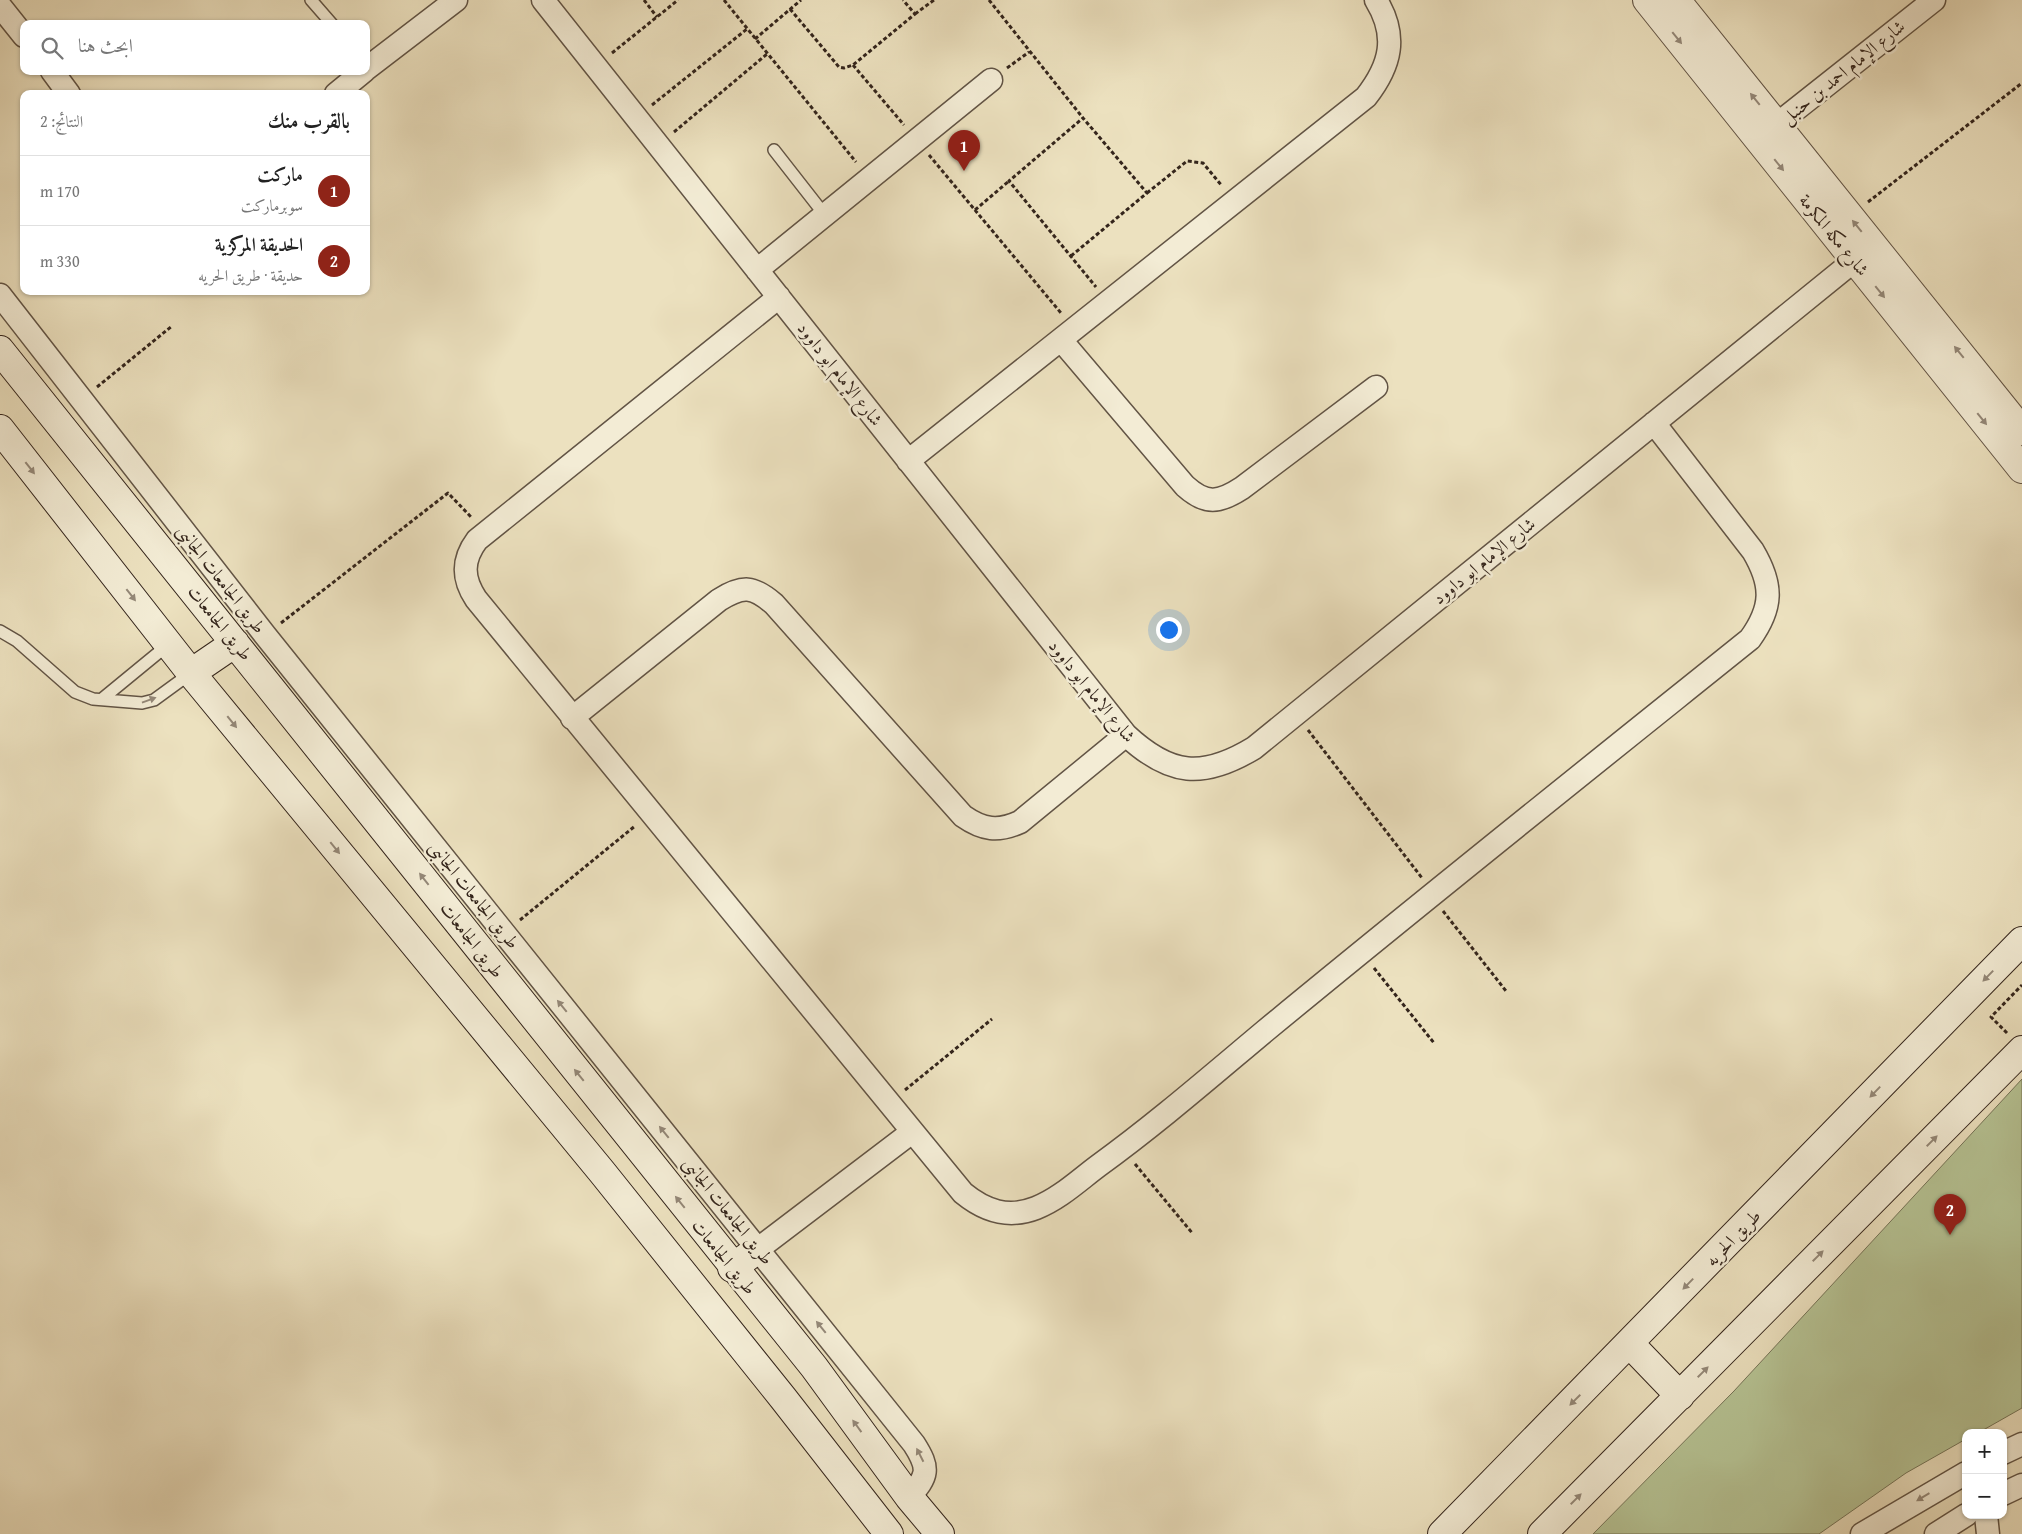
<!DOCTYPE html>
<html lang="ar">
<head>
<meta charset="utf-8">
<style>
  :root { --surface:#fff; --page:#f6f6f6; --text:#222; --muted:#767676; --line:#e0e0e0; --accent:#8f2418 }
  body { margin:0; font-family:"Gentium Book Plus",Amiri,serif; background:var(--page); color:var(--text); direction:rtl }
  .controls { position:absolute; right:15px; bottom:15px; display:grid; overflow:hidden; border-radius:10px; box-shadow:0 1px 4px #0004 }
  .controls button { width:45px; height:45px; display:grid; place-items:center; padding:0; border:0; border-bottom:1px solid var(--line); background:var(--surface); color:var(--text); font:25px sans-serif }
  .you { position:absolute; left:1168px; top:629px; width:18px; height:18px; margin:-12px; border:4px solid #fff; border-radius:50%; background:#1a73e8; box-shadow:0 0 0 8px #1a73e833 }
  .badge { display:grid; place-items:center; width:32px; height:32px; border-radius:50%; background:var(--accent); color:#fff; font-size:16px; font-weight:700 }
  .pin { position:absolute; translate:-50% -41px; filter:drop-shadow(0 1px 2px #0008) }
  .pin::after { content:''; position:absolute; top:26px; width:18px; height:15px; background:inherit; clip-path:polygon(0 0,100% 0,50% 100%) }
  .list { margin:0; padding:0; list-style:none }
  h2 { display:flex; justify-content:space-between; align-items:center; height:65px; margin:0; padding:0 20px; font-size:21px }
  h2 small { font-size:16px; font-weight:400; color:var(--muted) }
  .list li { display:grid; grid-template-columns:32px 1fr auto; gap:15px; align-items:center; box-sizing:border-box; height:70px; padding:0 20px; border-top:1px solid var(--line) }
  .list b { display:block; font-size:19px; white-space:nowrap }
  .list p { margin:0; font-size:16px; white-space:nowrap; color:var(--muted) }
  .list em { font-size:16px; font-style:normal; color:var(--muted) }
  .icon { flex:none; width:28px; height:28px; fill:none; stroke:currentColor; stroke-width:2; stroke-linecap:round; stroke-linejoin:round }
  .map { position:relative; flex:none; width:2022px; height:1534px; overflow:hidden; direction:ltr }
  .search { position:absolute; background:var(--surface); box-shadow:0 1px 4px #0004; left:20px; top:20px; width:350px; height:55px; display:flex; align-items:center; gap:12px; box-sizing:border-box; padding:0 18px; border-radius:10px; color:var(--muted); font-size:19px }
  .panel { position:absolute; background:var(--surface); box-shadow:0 1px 4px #0004; left:20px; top:90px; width:350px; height:205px; border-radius:10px; direction:rtl }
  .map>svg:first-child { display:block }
  .green { fill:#b6c394; stroke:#757458 }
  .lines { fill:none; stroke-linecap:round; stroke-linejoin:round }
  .service-casing { stroke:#625445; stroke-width:14 }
  .minor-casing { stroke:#625445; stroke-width:25 }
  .tertiary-casing { stroke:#625445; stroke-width:30 }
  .secondary-casing { stroke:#34251c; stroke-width:30 }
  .path { stroke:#34251c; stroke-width:3; stroke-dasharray:4 2.5; stroke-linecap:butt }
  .service { stroke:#f3ecd5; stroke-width:11 }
  .minor { stroke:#f3ecd5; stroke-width:22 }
  .tertiary { stroke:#f3ecd5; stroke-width:28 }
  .secondary { stroke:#f3ecd5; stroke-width:28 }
  .oneway { fill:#948878 }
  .labels { text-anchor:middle; stroke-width:5; stroke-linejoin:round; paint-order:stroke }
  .street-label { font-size:18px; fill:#34251c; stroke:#f3ecd5 }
</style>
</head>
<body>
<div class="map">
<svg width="2022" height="1534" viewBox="0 0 2022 1534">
  <rect width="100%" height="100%" fill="#ece1bf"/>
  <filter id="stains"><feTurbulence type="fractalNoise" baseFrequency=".004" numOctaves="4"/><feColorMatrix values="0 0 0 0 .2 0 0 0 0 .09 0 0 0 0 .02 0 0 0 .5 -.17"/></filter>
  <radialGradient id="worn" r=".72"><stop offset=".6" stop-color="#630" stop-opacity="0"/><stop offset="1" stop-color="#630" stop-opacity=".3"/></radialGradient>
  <!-- green -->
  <path class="green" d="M2022,1079V1408L1978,1433H1966V1439L1906,1473L1819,1534H1593L1734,1391Z"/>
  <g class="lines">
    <defs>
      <path id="service" d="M311,0L332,24
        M774,150L824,214
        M0,631L17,641L75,692L93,699L142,703L154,700L191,673
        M102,699L169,644"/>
      <path id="minor" d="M543,0L1126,735C1170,776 1203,779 1254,748L1855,260
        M0,6L24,36
        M366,69L456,0
        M52,71L69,94
        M336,94L364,71
        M1776,125L1934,0
        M757,270L991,80
        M0,295L265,635L914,1444C930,1469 928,1476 909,1497
        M779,297L477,540C462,560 462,578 476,599L963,1193C985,1211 1008,1219 1036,1208C1059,1199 1078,1181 1098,1166C1156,1124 1210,1077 1265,1031C1425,899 1588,769 1750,639C1773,607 1773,585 1753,551L1654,423
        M1061,340L1185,486C1206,505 1219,503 1242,488L1376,387
        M908,461L1366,97C1391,65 1398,36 1376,0
        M572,718L719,600C743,585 753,586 774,604L963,816C983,830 998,832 1020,822L1126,735
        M758,1249L912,1132
        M2003,1453L2022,1444
        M2003,1494L2022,1485
        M1986,1515L1988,1534
        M1862,1534L1966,1473
        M1936,1534L1966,1515"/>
      <path id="tertiary" d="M1647,0L2022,469
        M1676,0L2022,431"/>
      <path id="secondary" d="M0,350L814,1367L909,1497L940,1534
        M0,429L191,673L602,1172L783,1398L889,1534
        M191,673L235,643
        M732,1268L758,1249
        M1630,1344L1680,1396
        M1442,1534L2022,941
        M1542,1534L2022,1050"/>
    </defs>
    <!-- service casing -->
    <use href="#service" class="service-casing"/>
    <!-- minor casing -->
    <use href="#minor" class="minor-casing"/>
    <!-- tertiary casing -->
    <use href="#tertiary" class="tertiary-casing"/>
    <!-- secondary casing -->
    <use href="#secondary" class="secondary-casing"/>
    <!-- path -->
    <path class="path" d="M644,0L657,17
      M724,0L856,162
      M989,0L1083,118
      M790,9L839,67L844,68L853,65L915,14L903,0
      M915,14L934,0
      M755,39L801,0
      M612,53L678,0
      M853,65L904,125
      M1007,68L1029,52
      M652,105L747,29
      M674,132L767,54
      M929,155L1061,313
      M1147,193L1187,161L1203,163L1222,186
      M1868,202L2022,83
      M975,210L1009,181
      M1071,256L1147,193L1083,118L1009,181L1096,287
      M97,387L172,326
      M281,623L448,493L472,518
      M1308,730L1422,878
      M1443,911L1506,991
      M520,920L635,826
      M1374,968L1434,1043
      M2007,1033L1991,1017L2022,985
      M905,1090L992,1019
      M1135,1164L1193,1234"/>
    <!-- service -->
    <use href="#service" class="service"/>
    <!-- minor -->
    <use href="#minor" class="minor"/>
    <!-- tertiary -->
    <use href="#tertiary" class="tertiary"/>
    <!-- secondary -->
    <use href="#secondary" class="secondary"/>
  </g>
  <!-- one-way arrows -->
  <defs><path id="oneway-solid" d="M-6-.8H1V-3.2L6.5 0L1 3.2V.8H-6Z" transform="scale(1.25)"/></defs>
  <g class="oneway">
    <use href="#oneway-solid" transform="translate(1677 38) rotate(51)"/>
    <use href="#oneway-solid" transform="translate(1755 99) rotate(-129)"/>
    <use href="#oneway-solid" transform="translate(1779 165) rotate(51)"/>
    <use href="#oneway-solid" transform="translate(1857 226) rotate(-129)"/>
    <use href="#oneway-solid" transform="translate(1880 292) rotate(51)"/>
    <use href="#oneway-solid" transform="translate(1959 352) rotate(-129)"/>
    <use href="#oneway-solid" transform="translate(1982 419) rotate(51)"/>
    <use href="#oneway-solid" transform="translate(30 468) rotate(52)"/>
    <use href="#oneway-solid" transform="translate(131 595) rotate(52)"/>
    <use href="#oneway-solid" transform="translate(149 700) rotate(-20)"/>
    <use href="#oneway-solid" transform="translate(232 722) rotate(51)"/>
    <use href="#oneway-solid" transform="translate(335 848) rotate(51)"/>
    <use href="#oneway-solid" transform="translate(424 879) rotate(-128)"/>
    <use href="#oneway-solid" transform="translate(1988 976) rotate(134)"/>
    <use href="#oneway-solid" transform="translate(562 1006) rotate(-129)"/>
    <use href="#oneway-solid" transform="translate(579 1075) rotate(-129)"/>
    <use href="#oneway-solid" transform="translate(1875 1092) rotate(134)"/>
    <use href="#oneway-solid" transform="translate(664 1132) rotate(-129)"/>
    <use href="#oneway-solid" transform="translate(1932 1141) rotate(-45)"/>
    <use href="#oneway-solid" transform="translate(680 1202) rotate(-129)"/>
    <use href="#oneway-solid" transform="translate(1818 1256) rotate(-45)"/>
    <use href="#oneway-solid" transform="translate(1688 1284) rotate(134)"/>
    <use href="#oneway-solid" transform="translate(821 1327) rotate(-129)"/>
    <use href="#oneway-solid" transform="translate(1703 1372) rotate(-45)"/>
    <use href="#oneway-solid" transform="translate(1575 1400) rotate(135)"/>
    <use href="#oneway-solid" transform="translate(857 1426) rotate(-126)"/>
    <use href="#oneway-solid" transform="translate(920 1455) rotate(-117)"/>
    <use href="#oneway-solid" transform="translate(1923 1497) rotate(149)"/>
    <use href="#oneway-solid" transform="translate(1576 1499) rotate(-45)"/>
  </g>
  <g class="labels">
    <!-- street labels -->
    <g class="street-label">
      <text transform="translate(1843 72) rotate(-39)" y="6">شارع الإمام احمد بن حنبل</text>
      <text transform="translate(1834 235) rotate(51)" y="6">شارع مكه المكرمة</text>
      <text transform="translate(840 374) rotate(52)" y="6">شارع الإمام ابو داوود</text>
      <text transform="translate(1484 561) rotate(-39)" y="6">شارع الإمام ابو داوود</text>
      <text transform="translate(221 579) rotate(52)" y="6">طريق الجامعات الجانبى</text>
      <text transform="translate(220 623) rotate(51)" y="6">طريق الجامعات</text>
      <text transform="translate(1092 691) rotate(51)" y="6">شارع الإمام ابو داوود</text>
      <text transform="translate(474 895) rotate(51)" y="6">طريق الجامعات الجانبى</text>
      <text transform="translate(472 940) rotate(52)" y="6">طريق الجامعات</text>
      <text transform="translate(728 1211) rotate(51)" y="6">طريق الجامعات الجانبى</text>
      <text transform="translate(1733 1238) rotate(-46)" y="6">طريق الحريه</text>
      <text transform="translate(724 1257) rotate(51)" y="6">طريق الجامعات</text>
    </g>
  </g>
  <rect width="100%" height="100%" filter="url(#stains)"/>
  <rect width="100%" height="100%" fill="url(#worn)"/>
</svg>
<div class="controls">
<button>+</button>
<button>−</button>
</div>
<div class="you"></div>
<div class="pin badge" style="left:964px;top:171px">1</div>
<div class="pin badge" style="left:1950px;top:1235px">2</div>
<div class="search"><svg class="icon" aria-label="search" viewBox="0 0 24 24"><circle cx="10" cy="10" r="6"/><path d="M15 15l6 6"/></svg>ابحث هنا</div>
<section class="panel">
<h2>بالقرب منك<small>النتائج: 2</small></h2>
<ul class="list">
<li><span class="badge">1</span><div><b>ماركت</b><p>سوبرماركت</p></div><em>170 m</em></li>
<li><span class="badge">2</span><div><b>الحديقة المركزية</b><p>حديقة · طريق الحريه</p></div><em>330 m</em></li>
</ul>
</section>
</div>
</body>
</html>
